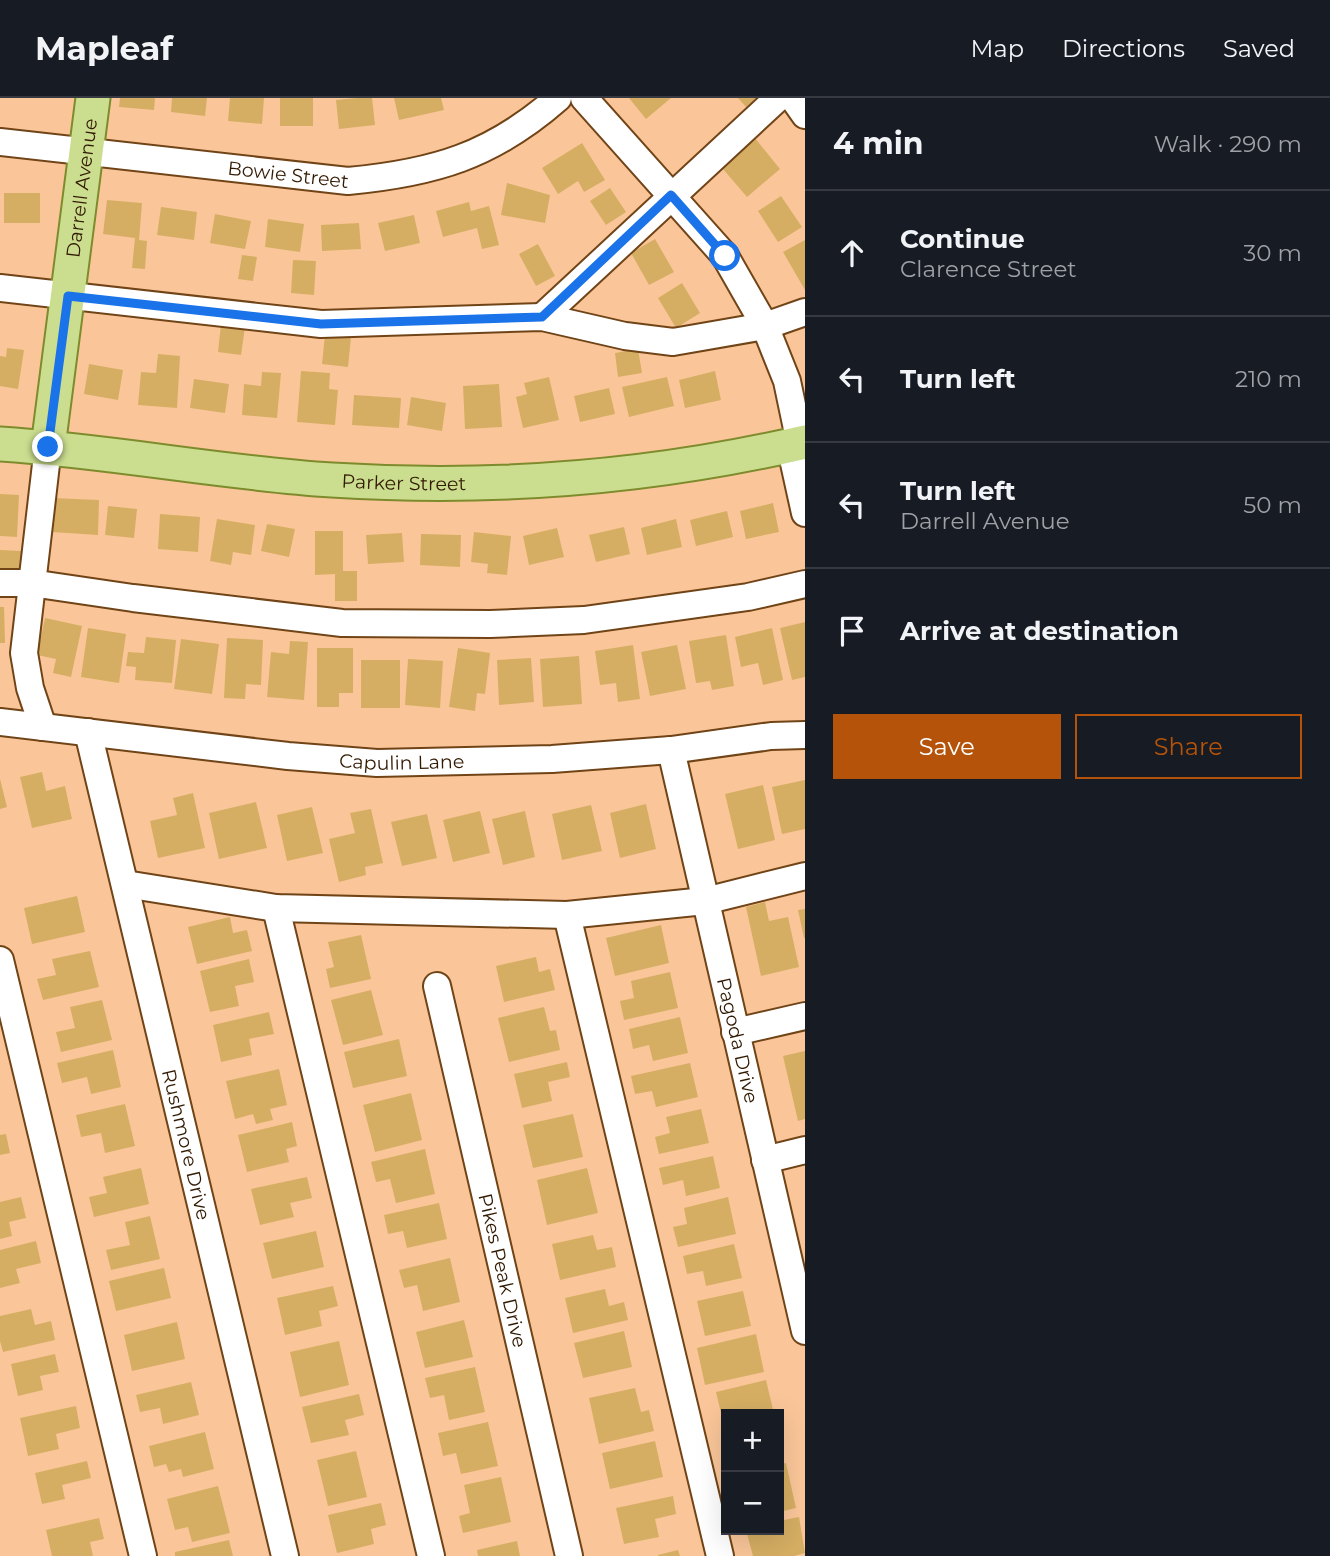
<!DOCTYPE html>
<html lang="en">
<head>
<meta charset="utf-8">
<style>
  :root { --surface:#171b24; --page:#242831; --text:#f1f3f6; --muted:#9ea1a6; --line:#363941; --accent:#b45309 }
  body { margin:0; font-family:Montserrat,sans-serif; background:var(--page); color:var(--text) }
  .controls { position:absolute; right:21px; bottom:21px; display:grid; overflow:hidden; border-radius:0px; box-shadow:0 7px 28px #0002 }
  .controls button { width:63px; height:63px; display:grid; place-items:center; padding:0; border:0; border-bottom:2px solid var(--line); background:var(--surface); color:var(--text); font:35px sans-serif }
  .stop { position:absolute; width:21px; height:21px; margin:-16px; border:5px solid #1a73e8; border-radius:50%; background:#fff }
  .stop.end { background:#1a73e8; border-color:#fff; box-shadow:0 2px 7px #0008 }
  .list { margin:0; padding:0; list-style:none }
  h2 { display:flex; justify-content:space-between; align-items:center; height:91px; margin:0; padding:0 28px; font-size:30px }
  h2 small { font-size:23px; font-weight:400; color:var(--muted) }
  .list li { display:grid; grid-template-columns:46px 1fr auto; gap:21px; align-items:center; box-sizing:border-box; height:126px; padding:0 28px; border-top:2px solid var(--line) }
  .list b { display:block; font-size:26px; white-space:nowrap }
  .list p { margin:0; font-size:23px; white-space:nowrap; color:var(--muted) }
  .list em { font-size:23px; font-style:normal; color:var(--muted) }
  .actions { display:flex; gap:14px; padding:21px 28px }
  .actions a { flex:1; padding:16px 0; border:2px solid var(--accent); border-radius:0px; text-align:center; font-size:24px; color:var(--accent) }
  .actions .main { background:var(--accent); color:#fff }
  .icon { flex:none; width:38px; height:38px; fill:none; stroke:currentColor; stroke-width:2; stroke-linecap:round; stroke-linejoin:round }
  .map { position:relative; flex:none; width:805px; height:1458px; overflow:hidden }
  header { display:flex; align-items:center; gap:42px; box-sizing:border-box; height:98px; padding:0 35px; background:var(--surface); border-bottom:2px solid var(--line) }
  header strong { font-size:33px }
  nav { display:flex; gap:38px; margin-inline-start:auto; font-size:24px }
  main { display:flex }
  aside { flex:1; background:var(--surface) }
  .map>svg:first-child { display:block }
  .building { fill:#d6ae63 }
  .lines { fill:none; stroke-linecap:round; stroke-linejoin:round }
  .minor-casing { stroke:#704417; stroke-width:30 }
  .major-casing { stroke:#7e8b2d; stroke-width:37 }
  .minor { stroke:#fff; stroke-width:26 }
  .major { stroke:#cbde8f; stroke-width:33 }
  .route { stroke:#1a73e8; stroke-width:9 }
  .labels { text-anchor:middle; stroke-width:7; stroke-linejoin:round; paint-order:stroke }
  .street-label { font-size:19px; fill:#311902; stroke:#fac699 }
</style>
</head>
<body>
<header>
<strong>Mapleaf</strong>
<nav><a>Map</a><a>Directions</a><a>Saved</a></nav>
</header>
<main>
<div class="map">
<svg width="805" height="1458" viewBox="0 0 805 1458">
  <rect width="100%" height="100%" fill="#fac699"/>
  <!-- building -->
  <path class="building" d="M120,0H155L154,12L119,9Z
    M172,0H207L205,18L171,14Z
    M230,0H264L262,26L228,23Z
    M280,0H313V28H280Z
    M357,0H372L375,27L339,31L336,2Z
    M394,0H441L444,12L399,22Z
    M629,0H671L646,21Z
    M738,0H756L746,9Z
    M751,35L780,71L747,99L717,64Z
    M582,45L605,82L584,94L578,83L558,96L542,70Z
    M507,85L550,97L545,125L501,117Z
    M610,90L626,114L606,127L590,103Z
    M4,95H40V125H4Z
    M781,98L802,129L778,144L758,113Z
    M107,102L142,105L139,142L147,143L145,171L132,170L135,140L103,136Z
    M469,104L471,113L489,108L499,147L482,151L477,130L443,139L436,113Z
    M161,109L197,114L194,142L157,137Z
    M215,116L251,123L245,151L210,145Z
    M414,117L420,145L385,153L378,125Z
    M268,121L304,126L300,154L265,149Z
    M359,125L361,151L322,153L321,127Z
    M655,141L674,174L649,187L631,155Z
    M805,142V192L783,154Z
    M538,146L555,178L536,188L519,156Z
    M242,157L257,159L253,183L238,181Z
    M293,162L316,163L314,197L291,195Z
    M682,185L700,215L676,230L658,200Z
    M221,226L245,229L241,257L218,254Z
    M325,237L351,239L348,269L322,266Z
    M7,250L24,252L18,291L0,288V258L6,259Z
    M638,251L642,275L618,279L615,255Z
    M158,256L180,258L177,310L138,307L141,274L156,275Z
    M89,266L123,272L118,302L84,296Z
    M301,273L330,275L329,291L338,292L335,327L297,324Z
    M715,273L721,302L685,310L679,282Z
    M262,274L281,275L277,320L242,317L244,286L261,288Z
    M549,279L559,322L523,330L516,299L527,296L524,285Z
    M667,279L674,308L629,319L622,289Z
    M194,281L229,286L225,315L190,310Z
    M499,286L502,329L465,331L463,288Z
    M609,290L615,316L580,324L574,298Z
    M354,297L401,300L399,330L352,327Z
    M411,299L446,305L442,333L407,327Z
    M0,396L19,397L17,439L0,438Z
    M52,400L99,402L98,437L51,434Z
    M773,405L779,434L746,441L740,413Z
    M108,408L137,411L134,440L105,437Z
    M727,413L733,439L696,448L690,422Z
    M160,416L200,419L198,454L158,451Z
    M217,421L255,427L251,457L233,454L231,467L210,463Z
    M676,421L682,449L647,457L641,430Z
    M267,426L295,431L289,459L261,453Z
    M624,429L630,456L596,464L589,437Z
    M557,430L564,459L529,467L523,438Z
    M315,433H343V473H357V503H335V476L315,477Z
    M474,434L511,438L507,477L487,475L488,466L471,464Z
    M402,435L404,464L368,466L366,437Z
    M421,436L461,437L460,469L420,467Z
    M0,452L21,453L20,473L0,472Z
    M0,509H4L5,545H0Z
    M45,520L82,528L71,579L53,575L56,561L37,557Z
    M805,524V579L792,582L780,530Z
    M88,530L126,536L119,585L81,579Z
    M772,530L783,582L763,587L758,565L741,569L735,539Z
    M726,537L734,588L712,592L710,583L696,585L689,543Z
    M146,539L176,542L172,585L135,582L136,569L126,568L128,554L144,555Z
    M227,540L263,542L261,587L246,586L245,601L224,600Z
    M181,541L219,546L212,596L174,591Z
    M290,543L308,544L304,602L267,599L271,554L289,556Z
    M633,547L640,601L618,604L616,585L600,587L595,553Z
    M677,547L686,591L650,598L641,554Z
    M317,550H353V595H339V609H317Z
    M458,550L490,555L485,596L477,595L475,613L449,609Z
    M579,558L582,606L543,609L540,561Z
    M531,560L534,604L499,607L497,562Z
    M408,561L443,563L440,610L405,607Z
    M361,562H400V610H361Z
    M42,674L46,693L65,688L72,721L32,730L20,679Z
    M0,681L7,709L0,711Z
    M805,682V731L782,736L772,689Z
    M763,687L775,742L738,751L725,696Z
    M193,695L205,750L158,760L150,723L177,717L173,700Z
    M256,704L267,750L219,761L209,715Z
    M646,706L656,751L620,760L610,715Z
    M591,707L602,753L562,762L552,716Z
    M312,709L323,755L287,763L277,717Z
    M371,711L383,765L365,769L366,777L339,784L329,741L355,735L350,715Z
    M480,713L490,755L453,764L443,722Z
    M525,713L535,759L503,767L492,721Z
    M427,716L437,760L402,768L391,724Z
    M77,798L85,834L32,846L24,810Z
    M765,804L769,823L788,819L799,869L761,878L746,809Z
    M805,811V840H804L798,812Z
    M230,819L233,835L247,832L252,853L197,866L188,829Z
    M661,827L669,865L615,878L606,840Z
    M361,837L371,881L330,890L326,871L334,869L328,844Z
    M90,853L99,889L43,902L37,881L56,877L52,861Z
    M536,859L539,874L550,871L555,892L504,904L496,868Z
    M249,861L254,884L235,888L239,908L210,914L200,873Z
    M670,874L678,910L624,922L620,903L634,900L631,883Z
    M371,892L383,937L343,947L331,902Z
    M102,902L112,942L61,954L56,934L75,930L70,909Z
    M544,909L550,933L556,932L560,952L509,964L498,920Z
    M269,914L274,936L249,941L252,957L221,964L213,927Z
    M680,919L688,955L653,963L649,947L633,951L629,931Z
    M399,941L407,978L353,990L344,954Z
    M113,952L121,989L91,996L87,979L62,985L57,965Z
    M805,953V1021L798,1023L783,958Z
    M567,964L570,979L548,984L552,1003L522,1010L514,976Z
    M690,965L698,999L656,1009L652,993L635,996L631,978Z
    M279,971L287,1007L270,1011L273,1022L256,1026L253,1016L235,1021L226,983Z
    M411,995L422,1042L375,1054L363,1007Z
    M125,1006L135,1048L105,1055L101,1035L81,1039L76,1017Z
    M701,1011L709,1045L659,1056L655,1039L670,1035L666,1019Z
    M573,1016L583,1059L533,1070L523,1027Z
    M292,1024L297,1048L286,1051L289,1064L247,1074L238,1037Z
    M6,1036L10,1055L0,1057V1037Z
    M425,1051L435,1096L396,1105L390,1081L376,1084L371,1064Z
    M713,1058L720,1090L686,1098L683,1082L663,1087L659,1070Z
    M141,1070L149,1106L94,1119L89,1099L107,1095L103,1079Z
    M587,1070L598,1115L547,1127L537,1082Z
    M307,1079L312,1100L290,1105L294,1119L260,1127L251,1091Z
    M21,1099L26,1120L9,1124L12,1138L0,1141V1104Z
    M728,1099L736,1136L678,1149L673,1129L687,1126L684,1110Z
    M439,1105L447,1141L407,1150L403,1133L388,1136L384,1117Z
    M150,1118L160,1161L111,1172L106,1152L130,1147L125,1124Z
    M316,1133L324,1169L272,1181L263,1145Z
    M593,1137L597,1152L612,1149L616,1169L560,1182L552,1146Z
    M36,1143L41,1165L16,1171L20,1185L0,1190V1152Z
    M734,1146L742,1180L706,1188L703,1173L687,1176L683,1158Z
    M450,1160L460,1204L423,1213L417,1187L404,1190L399,1172Z
    M164,1170L171,1200L116,1213L109,1183Z
    M333,1188L338,1208L319,1213L322,1228L285,1237L277,1200Z
    M605,1191L609,1208L624,1204L628,1222L573,1235L565,1200Z
    M743,1193L751,1228L705,1238L697,1203Z
    M31,1211L35,1227L51,1223L55,1242L3,1254L0,1243V1218Z
    M464,1222L473,1259L425,1270L416,1234Z
    M177,1224L185,1261L132,1273L124,1237Z
    M624,1233L632,1269L583,1280L574,1245Z
    M756,1236L764,1274L705,1287L697,1250Z
    M339,1243L349,1287L300,1299L290,1254Z
    M55,1256L59,1274L40,1278L43,1292L18,1298L11,1266Z
    M475,1269L485,1314L449,1322L444,1297L430,1300L425,1280Z
    M766,1282L774,1316H726L725,1332L716,1294Z
    M191,1284L199,1317L163,1326L160,1310L140,1314L136,1297Z
    M635,1290L641,1314L649,1312L654,1333L599,1346L589,1300Z
    M359,1296L364,1317L345,1322L349,1337L311,1345L302,1309Z
    M76,1308L80,1330L56,1336L59,1351L28,1358L20,1320Z
    M488,1324L498,1368L461,1376L456,1355L443,1358L438,1335Z
    M205,1334L214,1371L183,1379L181,1371L169,1374L166,1366L154,1369L149,1348Z
    M655,1343L663,1379L610,1391L602,1355Z
    M356,1353L367,1399L328,1408L317,1362Z
    M87,1363L91,1380L62,1387L65,1401L42,1406L35,1375Z
    M786,1365L796,1410L779,1414V1366Z
    M501,1379L511,1424L463,1435L459,1418L470,1415L464,1387Z
    M218,1388L230,1435L192,1444L188,1429L175,1432L167,1401Z
    M673,1398L676,1416L655,1421L659,1439L624,1446L616,1410Z
    M381,1405L386,1427L371,1431L374,1446L337,1455L328,1417Z
    M799,1419L805,1455L794,1458H753L746,1432H779V1423Z
    M99,1420L104,1441L90,1444L93,1458H52L46,1432Z
    M229,1442L233,1458H175V1454Z
    M517,1443L520,1458H478L477,1452Z
    M678,1452L680,1458H658V1457Z"/>
  <g class="lines">
    <defs>
      <g id="minor">
        <path d="M584,0L725,158L765,228L787,283L800,345"/>
        <path d="M793,0L805,17"/>
        <path id="s1" d="M0,44L348,83C434,75 492,58 558,0"/>
        <path d="M0,190L321,226L542,219L625,238L673,244L765,228L805,214"/>
        <path d="M542,219L778,0"/>
        <path d="M790,347L805,415"/>
        <path d="M0,485H31L133,500L342,525L490,526L584,522L748,499L805,486"/>
        <path id="s2" d="M0,624L288,658L377,665L552,661L671,652L771,638L805,637"/>
        <path d="M43,629L30,590L24,555L48,349"/>
        <path id="s3" d="M88,634L285,1458"/>
        <path id="s4" d="M671,652L805,1233"/>
        <path d="M125,786L276,810L567,817L705,803L805,778"/>
        <path d="M276,810L431,1458"/>
        <path d="M567,817L720,1458"/>
        <path d="M0,862L143,1458"/>
        <path id="s5" d="M437,888L569,1458"/>
        <path d="M735,934L805,918"/>
        <path d="M765,1062L805,1052"/>
      </g>
      <g id="major">
        <path id="s6" d="M0,346C111,353 221,375 332,382C490,392 650,380 805,344"/>
        <path id="s7" d="M48,349L93,0"/>
      </g>
    </defs>
    <!-- minor casing -->
    <use href="#minor" class="minor-casing"/>
    <!-- major casing -->
    <use href="#major" class="major-casing"/>
    <!-- minor -->
    <use href="#minor" class="minor"/>
    <!-- major -->
    <use href="#major" class="major"/>
  </g>
  <g class="lines">
    <!-- route -->
    <path class="route" d="M48,349L68,198L321,226L542,219L671,97L725,158"/>
  </g>
  <g class="labels">
    <!-- street labels -->
    <g class="street-label">
      <text dy="7" stroke="none"><textPath href="#s1" startOffset="290">Bowie Street</textPath></text>
      <text dy="7" stroke="none"><textPath href="#s7" startOffset="261">Darrell Avenue</textPath></text>
      <text dy="7" stroke="none"><textPath href="#s6" startOffset="406">Parker Street</textPath></text>
      <text dy="7" stroke="none"><textPath href="#s2" startOffset="404">Capulin Lane</textPath></text>
      <text dy="7" stroke="none"><textPath href="#s4" startOffset="298">Pagoda Drive</textPath></text>
      <text dy="7" stroke="none"><textPath href="#s3" startOffset="424">Rushmore Drive</textPath></text>
      <text dy="7" stroke="none"><textPath href="#s5" startOffset="292">Pikes Peak Drive</textPath></text>
    </g>
  </g>
</svg>
<div class="controls">
<button>+</button>
<button>−</button>
</div>
<div class="stop" style="left:725px;top:158px"></div>
<div class="stop end" style="left:48px;top:349px"></div>
</div>
<aside>
<h2>4 min<small>Walk · 290 m</small></h2>
<ul class="list">
<li><svg class="icon" aria-label="ahead" viewBox="0 0 24 24"><path d="M12 20V5M6 11l6-6 6 6"/></svg><div><b>Continue</b><p>Clarence Street</p></div><em>30 m</em></li>
<li><svg class="icon" aria-label="left" viewBox="0 0 24 24"><path d="M17 20v-9H6M10 6l-5 5 5 5"/></svg><div><b>Turn left</b></div><em>210 m</em></li>
<li><svg class="icon" aria-label="left" viewBox="0 0 24 24"><path d="M17 20v-9H6M10 6l-5 5 5 5"/></svg><div><b>Turn left</b><p>Darrell Avenue</p></div><em>50 m</em></li>
<li><svg class="icon" aria-label="arrive" viewBox="0 0 24 24"><path d="M6 21V4h12l-3 4 3 4H6"/></svg><div><b>Arrive at destination</b></div></li>
</ul>
<div class="actions"><a class="main">Save</a><a>Share</a></div>
</aside>
</main>
</body>
</html>
